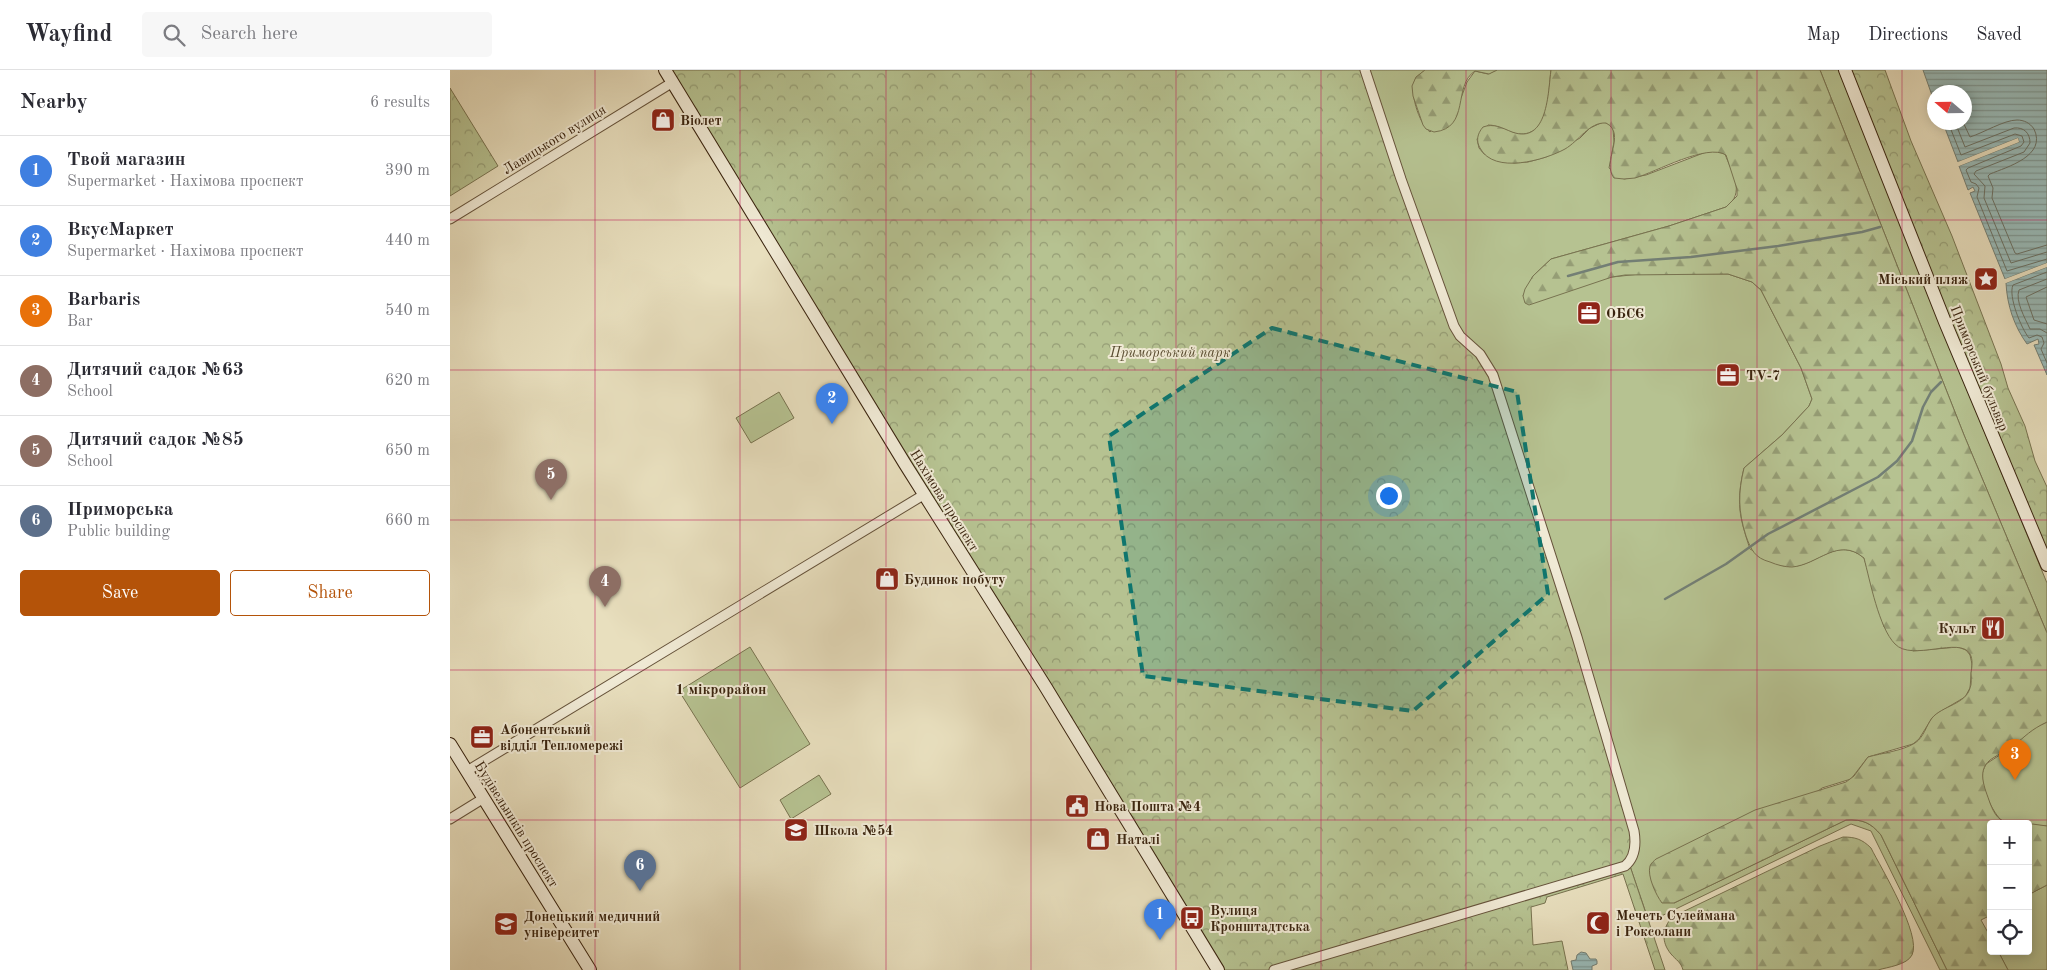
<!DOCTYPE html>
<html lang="en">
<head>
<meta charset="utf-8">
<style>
  :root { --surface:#fff; --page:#f7f7f7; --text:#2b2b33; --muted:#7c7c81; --line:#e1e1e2; --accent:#b45309 }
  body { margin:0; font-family:"Old Standard TT",serif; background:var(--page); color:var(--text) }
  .controls { position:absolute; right:15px; bottom:15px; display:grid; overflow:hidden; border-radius:5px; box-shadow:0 2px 12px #0003 }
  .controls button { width:45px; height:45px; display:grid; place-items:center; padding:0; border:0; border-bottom:1px solid var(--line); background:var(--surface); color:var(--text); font:25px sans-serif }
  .compass { position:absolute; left:1477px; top:15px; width:45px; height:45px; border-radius:50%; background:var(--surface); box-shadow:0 2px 12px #0003; rotate:290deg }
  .you { position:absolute; left:938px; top:425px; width:18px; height:18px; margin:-12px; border:4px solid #fff; border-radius:50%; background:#1a73e8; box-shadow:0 0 0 8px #1a73e833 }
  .badge { display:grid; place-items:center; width:32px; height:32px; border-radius:50%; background:var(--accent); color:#fff; font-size:16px; font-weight:700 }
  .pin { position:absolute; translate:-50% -41px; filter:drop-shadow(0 1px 2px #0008) }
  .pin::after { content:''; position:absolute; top:26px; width:18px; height:15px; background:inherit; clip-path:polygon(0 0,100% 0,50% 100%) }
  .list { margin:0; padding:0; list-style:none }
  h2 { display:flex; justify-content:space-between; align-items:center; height:65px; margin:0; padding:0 20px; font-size:21px }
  h2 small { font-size:16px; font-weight:400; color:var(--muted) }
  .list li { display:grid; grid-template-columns:32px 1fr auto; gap:15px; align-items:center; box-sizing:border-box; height:70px; padding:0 20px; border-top:1px solid var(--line) }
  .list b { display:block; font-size:19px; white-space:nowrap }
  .list p { margin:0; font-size:16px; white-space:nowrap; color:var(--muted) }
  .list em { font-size:16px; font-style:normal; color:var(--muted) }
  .actions { display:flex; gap:10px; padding:15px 20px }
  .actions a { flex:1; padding:11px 0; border:1px solid var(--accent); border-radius:5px; text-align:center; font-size:18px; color:var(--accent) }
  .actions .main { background:var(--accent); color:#fff }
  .icon { flex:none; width:28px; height:28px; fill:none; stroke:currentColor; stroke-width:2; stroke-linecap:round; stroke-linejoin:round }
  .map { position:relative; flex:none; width:1597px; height:900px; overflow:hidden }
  header { display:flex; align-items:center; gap:30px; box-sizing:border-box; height:70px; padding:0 25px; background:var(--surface); border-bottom:1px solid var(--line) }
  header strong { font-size:24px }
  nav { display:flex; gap:28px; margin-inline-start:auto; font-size:18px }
  .search { width:350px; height:45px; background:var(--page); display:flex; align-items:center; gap:12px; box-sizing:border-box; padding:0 18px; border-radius:5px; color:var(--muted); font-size:19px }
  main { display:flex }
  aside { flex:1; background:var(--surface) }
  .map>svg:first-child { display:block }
  .grass { fill:#b6c291; stroke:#787350 }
  .forest { fill:url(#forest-firs); stroke:#787350 }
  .park { fill:url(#park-crowns); stroke:#787350 }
  .water { fill:url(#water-rules); stroke:#737f75 }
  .pier { fill:#e8dfbe }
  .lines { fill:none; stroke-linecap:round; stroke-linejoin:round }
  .shore { stroke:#6a7064; stroke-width:1 }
  .stream { stroke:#737f75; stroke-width:2.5 }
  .street-casing { stroke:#66533b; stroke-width:11 }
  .secondary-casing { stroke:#3a240f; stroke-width:14 }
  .street { stroke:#f0ead5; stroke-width:9 }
  .secondary { stroke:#f0ead5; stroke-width:12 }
  .marked { fill:#0f766e; fill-opacity:0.2; stroke:#0f766e; stroke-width:4; stroke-dasharray:10 6; stroke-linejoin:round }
  .grid { fill:none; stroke:#c2185b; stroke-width:1; stroke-opacity:0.55 }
  .labels { text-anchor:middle; stroke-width:4; stroke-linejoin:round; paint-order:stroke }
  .poi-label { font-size:14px; font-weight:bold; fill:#3a240f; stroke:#f0ead5; text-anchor:start }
  .street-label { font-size:14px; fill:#3a240f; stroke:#f0ead5 }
  .park-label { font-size:14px; font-style:italic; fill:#594c30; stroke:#f0ead5 }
  .neighbourhood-label { font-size:15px; font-weight:bold; fill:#3a240f; stroke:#f0ead5 }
</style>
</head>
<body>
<header>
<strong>Wayfind</strong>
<div class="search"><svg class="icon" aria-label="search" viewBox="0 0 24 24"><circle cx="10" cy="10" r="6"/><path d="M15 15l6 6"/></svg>Search here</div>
<nav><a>Map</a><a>Directions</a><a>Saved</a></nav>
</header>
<main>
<aside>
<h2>Nearby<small>6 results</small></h2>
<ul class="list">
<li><span class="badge" style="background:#3f7fe0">1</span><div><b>Твой магазин</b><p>Supermarket · Нахімова проспект</p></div><em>390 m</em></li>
<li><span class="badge" style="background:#3f7fe0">2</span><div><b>ВкусМаркет</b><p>Supermarket · Нахімова проспект</p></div><em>440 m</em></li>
<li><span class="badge" style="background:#e8710a">3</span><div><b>Barbaris</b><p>Bar</p></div><em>540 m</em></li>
<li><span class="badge" style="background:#8d6e63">4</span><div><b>Дитячий садок №63</b><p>School</p></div><em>620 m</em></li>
<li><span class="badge" style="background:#8d6e63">5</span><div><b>Дитячий садок №85</b><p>School</p></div><em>650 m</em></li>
<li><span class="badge" style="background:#5c6f8a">6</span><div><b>Приморська</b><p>Public building</p></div><em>660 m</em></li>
</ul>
<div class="actions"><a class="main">Save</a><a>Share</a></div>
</aside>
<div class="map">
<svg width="1597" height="900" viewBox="0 0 1597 900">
  <defs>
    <pattern id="forest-firs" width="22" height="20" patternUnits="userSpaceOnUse" patternTransform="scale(1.25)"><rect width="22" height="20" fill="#b6c291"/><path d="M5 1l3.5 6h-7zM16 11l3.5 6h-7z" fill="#959d75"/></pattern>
    <pattern id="park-crowns" width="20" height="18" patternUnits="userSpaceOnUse" patternTransform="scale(1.25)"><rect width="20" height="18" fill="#b6c291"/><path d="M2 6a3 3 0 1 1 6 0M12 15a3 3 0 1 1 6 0" fill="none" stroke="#959d75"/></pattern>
    <pattern id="water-rules" width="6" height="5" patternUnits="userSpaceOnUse" patternTransform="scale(1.25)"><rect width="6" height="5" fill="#99bbb9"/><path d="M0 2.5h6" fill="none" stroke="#7e9895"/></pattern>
  </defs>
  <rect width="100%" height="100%" fill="#e8dfbe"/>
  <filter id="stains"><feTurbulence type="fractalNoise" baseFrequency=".004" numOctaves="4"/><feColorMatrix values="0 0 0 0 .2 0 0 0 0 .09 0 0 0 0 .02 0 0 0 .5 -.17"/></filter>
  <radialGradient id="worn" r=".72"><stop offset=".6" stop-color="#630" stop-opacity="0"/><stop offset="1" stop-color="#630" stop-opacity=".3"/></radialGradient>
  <!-- grass -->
  <path class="grass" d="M913,0H975C972,3 968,5 966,8C958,20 969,54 980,62L1011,28L1017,12L1025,1L1038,4L1047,0H1101C1098,22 1100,67 1068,64C1057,62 1049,55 1038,55L1027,69L1029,78L1034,84L1064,93L1078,92L1096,87L1130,68L1140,58L1153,52L1160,54L1163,59L1164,72L1159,98L1174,109L1196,105L1256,82L1265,81L1275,84C1282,103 1296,123 1276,137L1219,156L1101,189L1083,206L1073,226L1162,207L1190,204H1278L1302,212L1311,220L1351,298L1362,329L1359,336L1332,365L1294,398C1286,432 1289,446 1300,479C1310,484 1323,494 1334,496C1363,502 1385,463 1414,488L1434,557L1463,581L1508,577L1516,580L1520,585L1522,594L1520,618L1515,627L1488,643L1482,648L1469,669L1463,674L1418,687L1401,709L1372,718L1224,833L1396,750C1413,749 1421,753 1431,765L1497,900H1490L1421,761L1401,754L1199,852L1180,796L1187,761L1050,313L1043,297L1004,257L1001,235Z
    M1370,0H1389L1489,252L1597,513V563L1514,365Z
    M329,322L344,348L301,373L286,348Z
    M300,577L360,674L290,718L229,621Z
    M1597,652V756L1555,753C1544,747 1532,719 1532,706C1532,702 1534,698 1536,694L1565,675L1578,661Z
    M369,705L381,724L341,749L330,730Z
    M1597,815V900H1558L1548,881H1578V825Z"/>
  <!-- forest -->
  <path class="forest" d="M975,0H1047L1039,4L1025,1C1002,16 1021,58 984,62L976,59L973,55L963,26L962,16L966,7Z
    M1101,0H1370L1514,365L1597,563V652C1580,660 1576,666 1563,676C1556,681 1549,684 1543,688C1525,699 1535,718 1540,733C1545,746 1549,752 1564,754H1541V845L1531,850L1541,868V881H1548L1558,900H1497L1431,765C1421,753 1413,749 1396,750L1224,833H1212C1206,825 1197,806 1200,796C1201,793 1204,791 1206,789L1305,740L1396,712L1404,706L1418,687C1432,683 1452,681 1465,673C1474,667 1476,656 1482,648C1492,636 1516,634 1520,618C1522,614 1521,608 1521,603C1522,597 1523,589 1520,584C1510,566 1462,592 1445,574C1429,558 1420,511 1414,488C1388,466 1368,495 1342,497C1335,497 1327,495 1320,492C1305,488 1301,480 1296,466C1288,441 1288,423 1294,398L1332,365L1359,336L1362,329L1351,298L1311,220L1302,212L1278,204L1175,205L1162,207L1079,235L1075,233L1073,226L1075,219L1083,206L1101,189L1219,156L1276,137L1287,126V119L1276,85C1257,73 1206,102 1185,108L1174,109L1164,108C1151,92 1177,64 1156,53C1139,52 1129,71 1115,79C1095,90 1044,105 1030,78C1026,71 1027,64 1033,57C1044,53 1052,58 1062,62C1098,75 1098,22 1101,0Z
    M1575,753L1597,756V815L1578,825V754H1566Z
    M1393,767C1405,767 1412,769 1421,778C1431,798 1472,865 1462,885C1457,895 1438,897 1428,900H1233C1231,892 1226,890 1221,884C1211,872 1212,859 1222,847L1370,776Z"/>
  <!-- park -->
  <path class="park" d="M219,0H913L1001,235L1004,257L1043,297L1050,313L1187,761L1180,796L1215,900H1205L1173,804L1097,827L1095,833L1081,837L1083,875L1112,871L1118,900H770Z
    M1400,0H1435L1461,71L1502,166L1551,294L1558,318L1575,356L1585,391L1597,417V487L1499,250Z
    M0,18L48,96L0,126Z"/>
  <!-- water -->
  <path class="water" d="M1473,0H1597V193L1555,209L1520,123L1525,121L1523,117L1518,120L1509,96L1569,72L1568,68L1508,92L1493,53L1514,52V22H1484V31Z
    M1597,197V305L1584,275L1589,274L1588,269L1577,274C1564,256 1557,235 1556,213Z
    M1131,882L1136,883L1140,889H1146L1147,891V894L1142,896V900H1123L1121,891L1126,890L1127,885Z"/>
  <!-- pier -->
  <path class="pier" d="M1568,68L1569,72L1509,96L1508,92Z
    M1597,193V197L1556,213L1555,209Z"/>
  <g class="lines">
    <!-- shore -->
    <path class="shore" d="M1498,52L1511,85L1565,64L1572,66L1574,72L1571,76L1518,98L1516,100L1521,112L1526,114L1529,118L1527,127L1557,201L1597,189
      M1505,52L1515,77L1564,58C1574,57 1580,63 1580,73L1574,82L1526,101L1524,104L1535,116L1534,128L1561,193L1597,182
      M1513,52L1520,67C1533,63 1554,50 1567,50C1574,50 1580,53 1584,59C1597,86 1557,97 1540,104L1538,106L1543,118L1542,128L1565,183L1567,184L1597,175
      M1597,202L1563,215C1558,226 1571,258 1579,268L1587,265L1592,267L1594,273L1591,279L1597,293
      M1597,209L1569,220C1565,231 1575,248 1580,259H1590L1597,263
      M1597,217L1576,227L1584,250L1597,254"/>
    <!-- stream -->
    <path class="stream" d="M1118,206L1168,192L1241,187L1328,176L1412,162L1430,157
      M1215,529L1276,494L1318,464L1428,407L1447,391L1462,371L1473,337L1481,322L1491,312"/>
    <defs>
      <path id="street" d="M0,149L223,12
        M17,701L475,424
        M0,749L34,728
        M824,900L1175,796C1186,787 1186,773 1184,761L1127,567L1043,305L1030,284L1010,266L1004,256L951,109L915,0"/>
      <path id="secondary" d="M215,0L455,394L595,616L768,900
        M1395,0L1495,252L1597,495
        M0,674L140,900"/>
    </defs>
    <!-- street casing -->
    <use href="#street" class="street-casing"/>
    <!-- secondary casing -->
    <use href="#secondary" class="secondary-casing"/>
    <!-- street -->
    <use href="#street" class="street"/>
    <!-- secondary -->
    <use href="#secondary" class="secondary"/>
  </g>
  <!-- marked area -->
  <path class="marked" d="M822,258L1067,322L1098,524L963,641L693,606L659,366Z"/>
  <!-- grid -->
  <path class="grid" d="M145,0V900M290,0V900M436,0V900M581,0V900M726,0V900M871,0V900M1016,0V900M1161,0V900M1307,0V900M1452,0V900M0,150H1597M0,300H1597M0,450H1597M0,600H1597M0,750H1597"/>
  <!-- icons -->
  <defs>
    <symbol id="shop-square" viewBox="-11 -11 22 22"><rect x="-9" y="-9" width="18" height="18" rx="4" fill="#8f2418" stroke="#f0ead5"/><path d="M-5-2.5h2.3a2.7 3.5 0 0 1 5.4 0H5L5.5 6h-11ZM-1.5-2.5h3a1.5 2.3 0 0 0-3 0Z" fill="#fff"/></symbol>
    <symbol id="sight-square" viewBox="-11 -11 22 22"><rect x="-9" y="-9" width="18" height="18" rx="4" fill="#8f2418" stroke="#f0ead5"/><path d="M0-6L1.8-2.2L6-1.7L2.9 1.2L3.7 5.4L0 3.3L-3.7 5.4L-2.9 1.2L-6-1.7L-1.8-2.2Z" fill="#fff"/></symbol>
    <symbol id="office-square" viewBox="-11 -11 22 22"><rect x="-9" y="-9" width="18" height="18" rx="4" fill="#8f2418" stroke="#f0ead5"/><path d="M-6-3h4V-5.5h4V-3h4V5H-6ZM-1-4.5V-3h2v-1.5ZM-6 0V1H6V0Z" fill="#fff"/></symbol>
    <symbol id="restaurant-square" viewBox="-11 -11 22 22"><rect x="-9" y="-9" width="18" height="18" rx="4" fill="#8f2418" stroke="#f0ead5"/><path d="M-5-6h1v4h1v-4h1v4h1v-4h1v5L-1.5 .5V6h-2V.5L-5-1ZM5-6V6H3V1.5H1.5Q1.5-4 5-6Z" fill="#fff"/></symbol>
    <symbol id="civic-square" viewBox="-11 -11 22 22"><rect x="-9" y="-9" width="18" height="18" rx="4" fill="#8f2418" stroke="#f0ead5"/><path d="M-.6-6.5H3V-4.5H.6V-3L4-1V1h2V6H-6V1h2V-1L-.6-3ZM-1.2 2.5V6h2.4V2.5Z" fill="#fff"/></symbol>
    <symbol id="school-square" viewBox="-11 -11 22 22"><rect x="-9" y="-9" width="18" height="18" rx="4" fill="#8f2418" stroke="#f0ead5"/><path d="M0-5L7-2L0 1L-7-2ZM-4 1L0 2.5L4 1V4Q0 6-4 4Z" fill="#fff"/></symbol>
    <symbol id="bus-square" viewBox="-11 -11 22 22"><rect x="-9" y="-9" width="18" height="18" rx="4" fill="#8f2418" stroke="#f0ead5"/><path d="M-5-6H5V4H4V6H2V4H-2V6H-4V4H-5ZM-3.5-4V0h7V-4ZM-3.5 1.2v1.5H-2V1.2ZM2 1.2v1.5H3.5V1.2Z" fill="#fff"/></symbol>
    <symbol id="mosque-square" viewBox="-11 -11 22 22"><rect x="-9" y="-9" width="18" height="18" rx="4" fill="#8f2418" stroke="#f0ead5"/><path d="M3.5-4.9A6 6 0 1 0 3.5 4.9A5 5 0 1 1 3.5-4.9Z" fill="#fff"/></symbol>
    <symbol id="university-square" viewBox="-11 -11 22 22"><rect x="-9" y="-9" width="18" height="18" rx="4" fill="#8f2418" stroke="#f0ead5"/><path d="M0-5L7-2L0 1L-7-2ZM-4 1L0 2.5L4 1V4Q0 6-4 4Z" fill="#fff"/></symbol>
  </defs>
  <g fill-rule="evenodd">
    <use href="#shop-square" x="199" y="36" width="28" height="28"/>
    <use href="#sight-square" x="1522" y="195" width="28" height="28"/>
    <use href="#office-square" x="1125" y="229" width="28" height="28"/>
    <use href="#office-square" x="1264" y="291" width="28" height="28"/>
    <use href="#shop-square" x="423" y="495" width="28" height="28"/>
    <use href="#restaurant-square" x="1529" y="544" width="28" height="28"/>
    <use href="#office-square" x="18" y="653" width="28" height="28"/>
    <use href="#civic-square" x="613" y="722" width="28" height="28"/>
    <use href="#school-square" x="332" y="746" width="28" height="28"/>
    <use href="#shop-square" x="634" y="755" width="28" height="28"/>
    <use href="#bus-square" x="728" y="834" width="28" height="28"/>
    <use href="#mosque-square" x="1134" y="839" width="28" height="28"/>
    <use href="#university-square" x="42" y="840" width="28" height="28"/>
  </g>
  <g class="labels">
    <!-- poi labels -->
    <g class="poi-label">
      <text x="230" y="55">Віолет</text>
      <text x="1518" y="214" text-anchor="end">Міський пляж</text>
      <text x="1156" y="248">ОБСЄ</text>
      <text x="1296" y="310">TV-7</text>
      <text x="454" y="514">Будинок побуту</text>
      <text x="1526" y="563" text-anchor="end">Культ</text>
      <text x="50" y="664">Абонентський<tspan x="50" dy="16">відділ Тепломережі</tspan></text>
      <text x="644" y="741">Нова Пошта №4</text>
      <text x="364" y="765">Школа №54</text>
      <text x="666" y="774">Наталі</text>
      <text x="760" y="845">Вулиця<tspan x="760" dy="16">Кронштадтська</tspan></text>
      <text x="1166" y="850">Мечеть Сулеймана<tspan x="1166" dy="16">і Роксолани</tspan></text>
      <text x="74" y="851">Донецький медичний<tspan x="74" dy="16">університет</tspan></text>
    </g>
    <!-- street labels -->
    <g class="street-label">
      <text transform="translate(104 69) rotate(-32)" y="5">Лавицького вулиця</text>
      <text transform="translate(1530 298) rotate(68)" y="5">Приморський бульвар</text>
      <text transform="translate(495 430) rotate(58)" y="5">Нахімова проспект</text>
      <text transform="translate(67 754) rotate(58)" y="5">Будівельників проспект</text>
    </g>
    <!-- park labels -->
    <g class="park-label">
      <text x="720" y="287">Приморський парк</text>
    </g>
    <!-- neighbourhood labels -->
    <g class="neighbourhood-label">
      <text x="271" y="624">1 мікрорайон</text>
    </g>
  </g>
  <rect width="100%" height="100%" filter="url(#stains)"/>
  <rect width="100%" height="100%" fill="url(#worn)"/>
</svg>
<div class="controls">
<button>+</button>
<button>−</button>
<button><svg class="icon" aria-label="locate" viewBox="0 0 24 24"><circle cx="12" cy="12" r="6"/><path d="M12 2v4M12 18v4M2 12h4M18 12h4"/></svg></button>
</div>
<svg class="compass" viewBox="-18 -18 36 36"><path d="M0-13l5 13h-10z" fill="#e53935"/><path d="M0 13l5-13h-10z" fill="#7c7c81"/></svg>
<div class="you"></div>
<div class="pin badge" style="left:710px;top:870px;background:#3f7fe0">1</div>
<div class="pin badge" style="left:382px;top:354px;background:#3f7fe0">2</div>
<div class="pin badge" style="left:1565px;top:710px;background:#e8710a">3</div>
<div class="pin badge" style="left:155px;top:537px;background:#8d6e63">4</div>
<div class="pin badge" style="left:101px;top:430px;background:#8d6e63">5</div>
<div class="pin badge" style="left:190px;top:821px;background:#5c6f8a">6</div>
</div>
</main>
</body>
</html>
